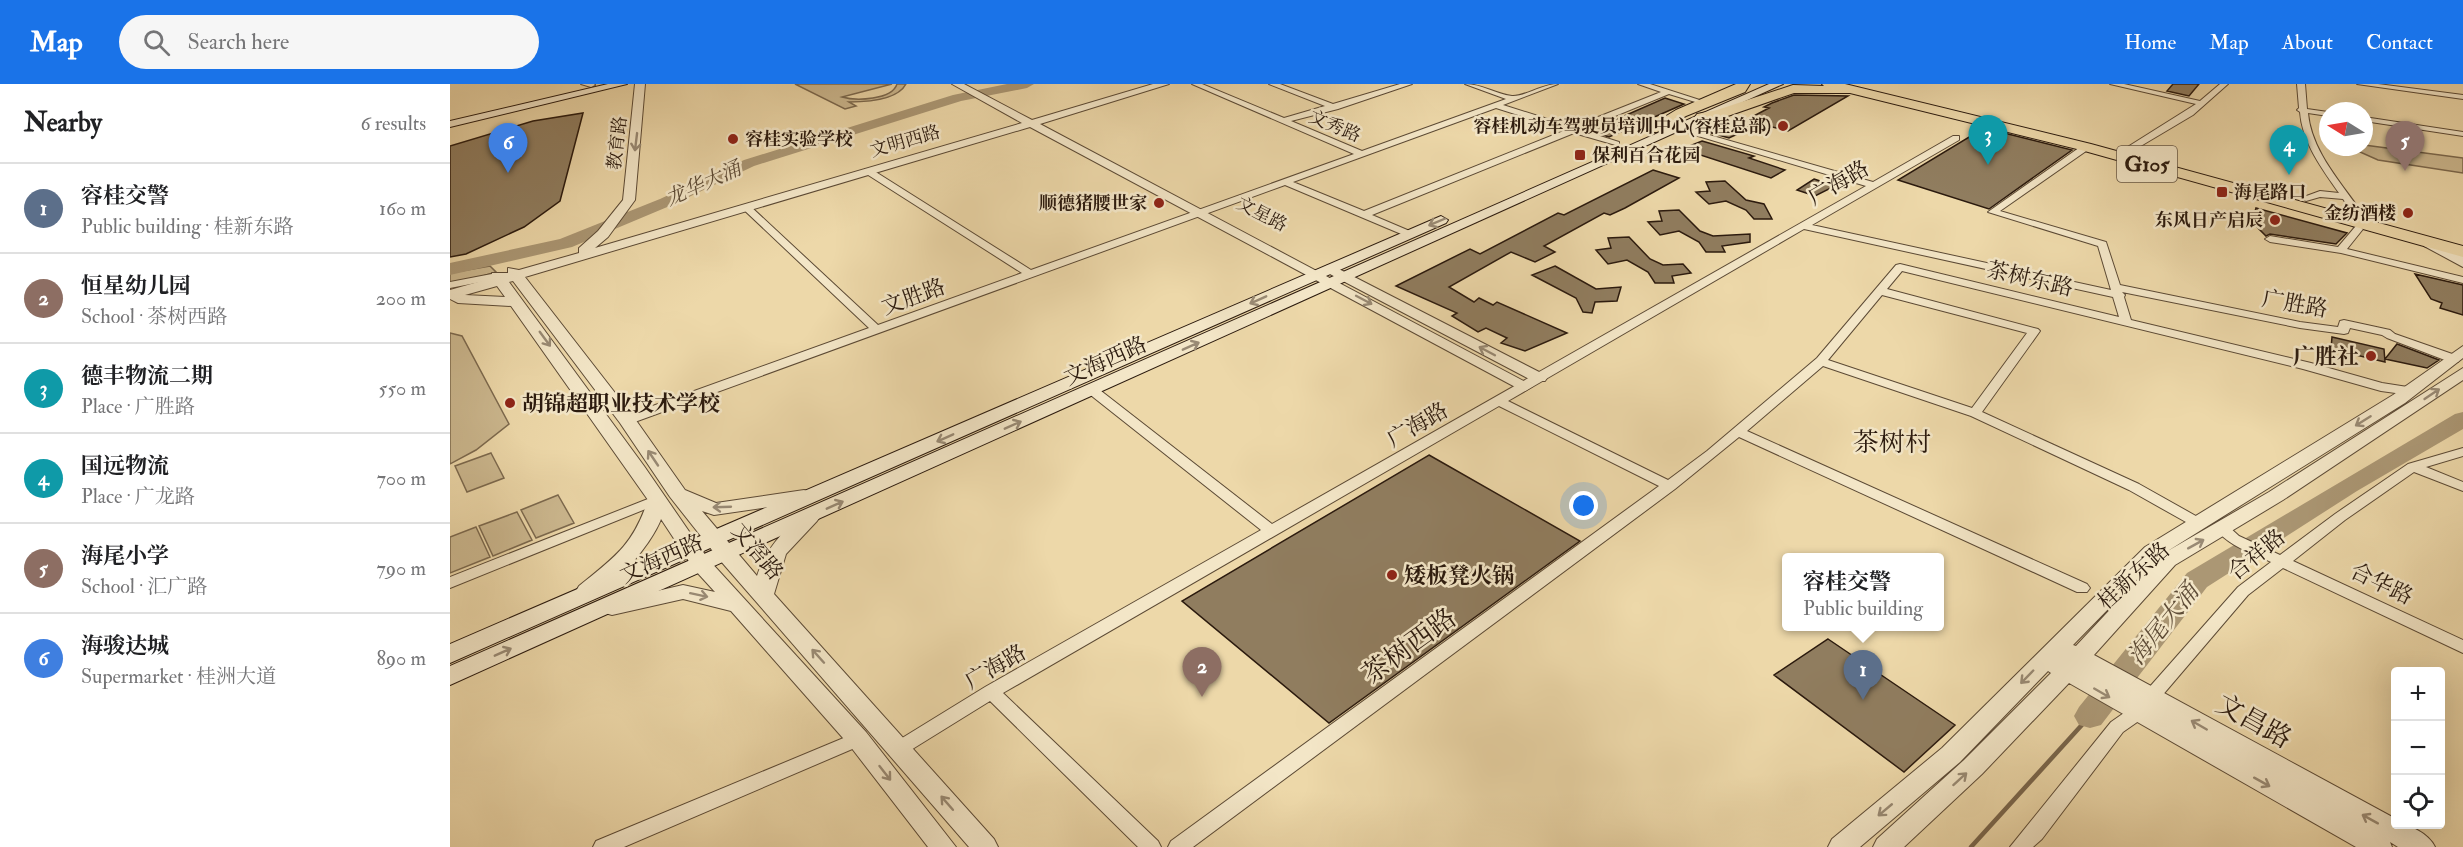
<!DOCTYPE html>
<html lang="en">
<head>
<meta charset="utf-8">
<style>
  :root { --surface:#fff; --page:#f6f6f6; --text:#202124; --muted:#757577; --line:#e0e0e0; --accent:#1a73e8 }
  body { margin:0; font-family:"IM FELL Double Pica","Noto Serif SC",serif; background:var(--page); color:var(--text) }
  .controls { position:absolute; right:18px; bottom:18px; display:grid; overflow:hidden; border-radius:6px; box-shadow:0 6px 24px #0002 }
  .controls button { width:54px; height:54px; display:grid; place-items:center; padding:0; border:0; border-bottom:2px solid var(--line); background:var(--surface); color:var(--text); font:30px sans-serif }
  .compass { position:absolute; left:1869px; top:18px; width:54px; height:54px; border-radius:50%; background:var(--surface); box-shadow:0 6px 24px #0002; rotate:281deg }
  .you { position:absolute; left:1134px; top:422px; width:21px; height:21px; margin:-15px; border:4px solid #fff; border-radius:50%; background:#1a73e8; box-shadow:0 0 0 9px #1a73e833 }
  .badge { display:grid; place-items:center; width:39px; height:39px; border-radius:50%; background:var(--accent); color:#fff; font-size:20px; font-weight:700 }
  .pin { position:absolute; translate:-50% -50px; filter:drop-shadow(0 2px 3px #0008) }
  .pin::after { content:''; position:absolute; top:32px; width:21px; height:18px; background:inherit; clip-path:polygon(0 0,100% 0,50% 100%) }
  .popup { position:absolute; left:1332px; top:469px; width:162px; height:78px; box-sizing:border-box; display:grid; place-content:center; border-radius:6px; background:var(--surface); filter:drop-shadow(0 2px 4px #0005); font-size:20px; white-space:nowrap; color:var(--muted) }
  .popup b { font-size:22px; color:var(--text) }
  .popup::after { content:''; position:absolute; left:50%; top:100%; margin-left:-12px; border:12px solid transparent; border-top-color:var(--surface) }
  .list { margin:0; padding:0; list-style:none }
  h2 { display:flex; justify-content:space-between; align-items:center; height:78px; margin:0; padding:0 24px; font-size:26px }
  h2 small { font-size:20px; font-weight:400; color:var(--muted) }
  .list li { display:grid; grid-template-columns:39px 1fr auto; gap:18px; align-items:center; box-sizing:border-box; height:90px; padding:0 24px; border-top:2px solid var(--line) }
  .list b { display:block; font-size:22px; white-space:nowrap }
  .list p { margin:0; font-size:20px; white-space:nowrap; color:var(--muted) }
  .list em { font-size:20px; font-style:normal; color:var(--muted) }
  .icon { flex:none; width:33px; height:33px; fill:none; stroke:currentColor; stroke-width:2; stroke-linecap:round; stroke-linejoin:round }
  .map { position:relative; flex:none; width:2013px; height:763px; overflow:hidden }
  header { display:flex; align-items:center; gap:36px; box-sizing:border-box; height:84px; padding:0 30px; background:var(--accent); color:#fff }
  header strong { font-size:28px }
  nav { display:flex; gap:33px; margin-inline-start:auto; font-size:21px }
  .search { width:420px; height:54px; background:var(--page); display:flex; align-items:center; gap:15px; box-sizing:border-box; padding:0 21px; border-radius:33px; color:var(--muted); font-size:22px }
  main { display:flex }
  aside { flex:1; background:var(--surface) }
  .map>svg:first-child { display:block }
  .green { fill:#ccb88f; stroke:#7c694e; stroke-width:1.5 }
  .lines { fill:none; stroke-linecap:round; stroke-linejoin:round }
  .stream { stroke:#78654b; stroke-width:4.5 }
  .river { fill:#ab9774; fill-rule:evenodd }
  .building { fill:#907d5f; stroke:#2b1a0e; stroke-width:1.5 }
  .minor-tunnel-far1 { stroke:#c6b28a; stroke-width:8; stroke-dasharray:8 4.5; stroke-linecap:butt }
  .minor-tunnel { stroke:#c6b28a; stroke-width:10; stroke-dasharray:10 5; stroke-linecap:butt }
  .minor-casing { stroke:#5c4a35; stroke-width:2 }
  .tertiary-casing { stroke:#5c4a35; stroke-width:2 }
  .secondary-casing { stroke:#2b1a0e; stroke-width:2 }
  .trunk-casing { stroke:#2b1a0e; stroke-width:2 }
  .minor { fill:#f3e6c7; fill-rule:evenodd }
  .tertiary { fill:#f3e6c7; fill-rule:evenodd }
  .secondary { fill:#f3e6c7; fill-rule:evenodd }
  .trunk { fill:#edd8a9; fill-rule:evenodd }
  .oneway { stroke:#998a74 }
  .poi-dot { fill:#8f2418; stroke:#f3e6c7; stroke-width:2 }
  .labels { text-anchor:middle; stroke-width:5; stroke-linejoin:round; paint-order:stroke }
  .far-street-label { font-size:18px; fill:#2b1a0e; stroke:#f3e6c7 }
  .far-poi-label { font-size:18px; font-weight:bold; fill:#2b1a0e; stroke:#f3e6c7; text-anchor:end }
  .far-water-label { font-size:20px; font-style:italic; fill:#5e4c37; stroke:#f3e6c7 }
  .shield { fill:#f3e6c7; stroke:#675746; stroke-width:1.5 }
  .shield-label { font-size:21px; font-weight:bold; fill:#2b1a0e }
  .street-label { font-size:22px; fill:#2b1a0e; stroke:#f3e6c7 }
  .poi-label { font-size:22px; font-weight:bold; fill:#2b1a0e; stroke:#f3e6c7; text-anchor:start }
  .water-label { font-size:24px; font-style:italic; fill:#5e4c37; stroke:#f3e6c7 }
  .quarter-label { font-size:26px; fill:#2b1a0e; stroke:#f3e6c7 }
  .near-street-label { font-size:27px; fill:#2b1a0e; stroke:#f3e6c7 }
</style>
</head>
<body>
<header>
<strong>Map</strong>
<div class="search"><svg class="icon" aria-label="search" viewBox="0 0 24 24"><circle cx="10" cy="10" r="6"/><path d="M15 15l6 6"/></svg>Search here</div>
<nav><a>Home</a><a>Map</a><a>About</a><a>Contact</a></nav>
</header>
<main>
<aside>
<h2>Nearby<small>6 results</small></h2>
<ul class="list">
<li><span class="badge" style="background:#5c6f8a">1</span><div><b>容桂交警</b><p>Public building · 桂新东路</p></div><em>160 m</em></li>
<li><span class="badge" style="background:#8d6e63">2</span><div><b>恒星幼儿园</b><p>School · 茶树西路</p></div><em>200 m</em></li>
<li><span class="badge" style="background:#0f9aa8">3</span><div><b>德丰物流二期</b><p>Place · 广胜路</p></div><em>550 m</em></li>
<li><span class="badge" style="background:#0f9aa8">4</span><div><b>国远物流</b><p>Place · 广龙路</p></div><em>700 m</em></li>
<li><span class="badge" style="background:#8d6e63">5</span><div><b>海尾小学</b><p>School · 汇广路</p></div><em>790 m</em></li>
<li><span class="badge" style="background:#3f7fe0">6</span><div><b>海骏达城</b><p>Supermarket · 桂洲大道</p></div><em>890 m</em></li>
</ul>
</aside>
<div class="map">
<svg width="2013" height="763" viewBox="0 0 2013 763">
  <rect width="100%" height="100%" fill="#edd8a9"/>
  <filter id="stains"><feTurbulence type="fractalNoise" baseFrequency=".00333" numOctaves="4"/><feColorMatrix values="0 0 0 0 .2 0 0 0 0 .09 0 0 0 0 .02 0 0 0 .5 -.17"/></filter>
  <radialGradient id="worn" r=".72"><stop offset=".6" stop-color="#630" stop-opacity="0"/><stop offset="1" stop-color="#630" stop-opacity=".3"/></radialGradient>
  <!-- green -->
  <path class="green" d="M345,0H442L392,13C406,17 442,16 447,0H456C447,17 416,18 399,18L406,22L395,25Z
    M1914,61L2013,74V89L1928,76L1910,68L1909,63Z
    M40,182L46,188L0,202V189Z
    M0,249L12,252L59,340L26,366L0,380Z
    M41,369L54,394L17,408L5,382Z
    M108,411L124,439L86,454L71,426Z
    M67,428L82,456L43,472L29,442Z
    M26,443L40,473L0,489V453Z"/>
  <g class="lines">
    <!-- stream -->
    <path class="stream" d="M1521,763L1640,632"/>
    <!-- river -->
    <path class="river" d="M557,0H584L577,4L511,17L304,82L222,121L122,163L0,191V179L110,155L210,115L294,76L503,11Z
      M2013,328V345L1907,407L1757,503L1651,641L1640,644L1629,641L1624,632L1629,623L1737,489L2005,330Z"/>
  </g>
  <!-- building -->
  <path class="building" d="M1723,0H1749L1739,12L1717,7Z
    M1344,11L1398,12L1338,47L1296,36L1319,24L1314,23L1322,19Z
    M1215,14L1234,20L1159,53L1140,47Z
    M133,29L110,117L74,143L16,170L0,173V62L83,37Z
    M1281,38L1301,44L1279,54L1258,48Z
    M1534,44L1622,66L1539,125L1448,96Z
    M1252,57L1304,72L1299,74L1335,86L1321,94L1232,65Z
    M1203,86L1229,94L1175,124L1160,131L1154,129L1094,162L1105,168L1085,178L1061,168L999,203L1024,218L1029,214L1043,221L1047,218L1117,249L1075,267L1051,259L1057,254L1036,244L1028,248L1002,232L1007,229L946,202L1020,165L1030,170L1108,129L1114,131Z
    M1364,95L1385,102L1365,112L1347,106Z
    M1275,97L1296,116L1314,120L1322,135H1304L1296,126L1276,117L1259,120L1246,108L1260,107L1256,98Z
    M1806,124L1897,149L1886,160L1820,150L1816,152L1802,138Z
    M1229,126L1250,147L1263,152L1300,150V158L1272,162L1275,168H1256L1249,158L1229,147L1210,151L1198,138L1212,137L1209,127Z
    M1179,153L1200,175L1213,181L1233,180L1241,189L1222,192L1224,199H1205L1198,188L1177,176L1158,180L1146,166L1161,164L1158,154Z
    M1105,182L1146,205L1171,203L1167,217L1145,218L1142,229L1133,228L1126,214L1082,191Z
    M1965,190L2013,201V231L1990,224L1992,219L1981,215Z
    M1882,253L1934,265L1935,278L1881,265Z
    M1947,260L1989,276L1977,284L1935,275Z
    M979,371L1130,457L879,639L732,517Z
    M1378,555L1505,641L1454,688L1324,591Z"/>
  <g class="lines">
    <!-- minor-tunnel-far1 -->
    <path class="minor-tunnel-far1" d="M1902,122L1904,128"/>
    <!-- minor-tunnel -->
    <path class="minor-tunnel" d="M1903,127L1908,145"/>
    <defs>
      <path id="minor" d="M131,0H144L145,1L141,3Z
        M742,0H752L834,34L875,22L819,0H830L883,20L950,0H962L888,25L841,37L912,67L1056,15L1015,0C1032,0 1045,10 1062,12C1074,13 1092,0 1108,0L1053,21L1123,43L1211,8L1188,0H1200L1259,19L1255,21L1219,10L1131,46L1169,58V62L1124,49L922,131L962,148V152H956L835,101L182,339H172L171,336L172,333L419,244L293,125V121H299L428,241L572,189L415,89V85H421L581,186L904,70ZM1046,24L1116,46L914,127L843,98Z
        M1660,0H1674L1750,17L1770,0H1778L1743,31L1679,69L1675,66L1676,64L1746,20Z
        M1847,0H1855L1857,25L1878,28V32L1858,29C1861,64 1887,94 1907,122L1905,124H1899L1893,115L1870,113L1856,117L1851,114L1870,107L1889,109C1872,85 1852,58 1850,28L1847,26L1849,24Z
        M1907,0H1928L2013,11V15Z
        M1914,33L2013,48V52L1914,37Z
        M1228,42L1423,98L1503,52H1509V56L1362,141L1661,206L1648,162L1538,128L1633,61H1639V65L1550,127L1656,158L1670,201L1850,238L1888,243L1890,237L1894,236L1940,246L1945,250L2008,272L2010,275L2008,278H2000L1937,254L1932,251L1900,244L1898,249L1894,250L1850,244L1672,208L1675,211L1674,213L1681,236L1861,279L1932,299L1964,304L1966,307L1960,311L1931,307L1853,285L1452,187L1437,205L1588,245L1590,247L1532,328L1689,400L1753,436L1755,439L1753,442H1743L1679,406L1521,332L1373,282L1297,347L1637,500L1640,504L1637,508H1627L1289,353L1225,405L743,763H718L721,757L1209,402L1049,322L553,609L708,757L711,763H688L540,617L456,669L450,671L444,669L441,664L444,659L535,603L811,446L638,309L636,306L638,303H646L822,440L1416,102L1228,46ZM1354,145L1663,213L1669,233L1450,180L1446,181L1367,274L1257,367L1218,396L1058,317ZM1432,211L1577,249L1522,324L1378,276Z
        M1908,142L1913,145L1897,165L2013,193V199L1891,169L1820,158L1815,155L1820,152L1888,163L1905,143Z
        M47,189L52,192L51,194L0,204V198Z
        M2013,364V372L1976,383L2013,398V407L1964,388L1895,436L1843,477L2013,556V569L1833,484L1798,511L1693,634L1673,648L1592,755L1583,763H1560L1661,638L1681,624L1788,503L1821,478C1802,469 1778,462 1766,445L1768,442H1778L1789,452L1830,471L1885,430L1958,380Z
        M208,411L213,412L215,415L213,418L0,504V493Z
        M408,648L414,650L417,655L414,660L174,763H143L146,757Z"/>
      <path id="tertiary" d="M185,0H195L185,116L158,153L145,164L572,39L502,0H514L582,36L703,0H719L590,40L1083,302L1075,307L1069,305L580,43L75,193L183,332L235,406L266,419L354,406L361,408L363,412L361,416L354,418L264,431L252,427L307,492C315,465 334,447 353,429H367L370,433L367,437L336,470L324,510L544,755L548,763H519L269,475L220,413L170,339L63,197L59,198L194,382L258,475L416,648L506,763H478L400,662L281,527L233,515L162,531L155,529L151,524L155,519L233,501L265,508L244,485L211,435C203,458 155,520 129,512L126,507L129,502C165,473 183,461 198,416L61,222L8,219L0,215V206L42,194V189H58V184L69,186L129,169V164L148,147L173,116ZM47,202L55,213L15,211Z
        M1979,155L2003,164L2013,172V183L1974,162V156Z
        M881,181L1095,291L1097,294L1095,297H1083L876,188V182Z
        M2013,262V274L1955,319L1716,468L1819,408L2013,284V296L1833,416L1725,481L1644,571L1946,735V740C1960,740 1979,750 1985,763H1948L1940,758L1942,763H1906L1619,599L1532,690L1454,763H1423L1427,755L1514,676L1601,589L1598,587L1510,678L1410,763H1378L1382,755L1492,664L1695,463L1943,311ZM1710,472L1626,562L1623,561L1709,473Z"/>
      <path id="secondary" d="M158,0H177L0,43V37Z
        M1319,0H1333L0,601V582Z
        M991,132L998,136L996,139L0,579V560Z"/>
      <path id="trunk" d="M1286,0H1300L1295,8L1236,32L1207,48H1197L1195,45L1226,26Z
        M1372,0H1395L1641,60L2013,162V173L1631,66L1400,9H1344L1275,33L1252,37L1245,33L1247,30L1267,26L1343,1L1374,2Z"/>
    </defs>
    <!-- minor casing -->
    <use href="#minor" class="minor-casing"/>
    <!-- tertiary casing -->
    <use href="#tertiary" class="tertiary-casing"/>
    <!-- secondary casing -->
    <use href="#secondary" class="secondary-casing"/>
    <!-- trunk casing -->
    <use href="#trunk" class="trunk-casing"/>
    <!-- minor -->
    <use href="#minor" class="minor"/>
    <!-- tertiary -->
    <use href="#tertiary" class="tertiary"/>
    <!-- secondary -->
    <use href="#secondary" class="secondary"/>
    <!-- trunk -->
    <use href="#trunk" class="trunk"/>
  </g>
  <!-- one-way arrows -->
  <defs><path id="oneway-shaft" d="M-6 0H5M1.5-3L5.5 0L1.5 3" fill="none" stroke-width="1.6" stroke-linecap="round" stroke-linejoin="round" transform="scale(1.5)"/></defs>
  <g class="oneway">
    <use href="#oneway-shaft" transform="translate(186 58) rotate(97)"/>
    <use href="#oneway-shaft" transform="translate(987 138) rotate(157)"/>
    <use href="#oneway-shaft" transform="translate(808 216) rotate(156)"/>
    <use href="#oneway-shaft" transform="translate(914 216) rotate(28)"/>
    <use href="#oneway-shaft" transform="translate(95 255) rotate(54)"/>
    <use href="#oneway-shaft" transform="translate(741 262) rotate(-24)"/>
    <use href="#oneway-shaft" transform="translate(1037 267) rotate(-152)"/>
    <use href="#oneway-shaft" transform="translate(1982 310) rotate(-34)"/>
    <use href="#oneway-shaft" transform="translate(1913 337) rotate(148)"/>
    <use href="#oneway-shaft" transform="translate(563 341) rotate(-24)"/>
    <use href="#oneway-shaft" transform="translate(495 354) rotate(156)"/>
    <use href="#oneway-shaft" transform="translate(203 374) rotate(-124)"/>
    <use href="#oneway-shaft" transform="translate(385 421) rotate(-24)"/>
    <use href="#oneway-shaft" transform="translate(272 423) rotate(178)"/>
    <use href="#oneway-shaft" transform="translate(1746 460) rotate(-29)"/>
    <use href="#oneway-shaft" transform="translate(249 511) rotate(12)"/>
    <use href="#oneway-shaft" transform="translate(53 568) rotate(-24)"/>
    <use href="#oneway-shaft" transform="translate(368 572) rotate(-132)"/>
    <use href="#oneway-shaft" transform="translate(1577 593) rotate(134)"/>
    <use href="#oneway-shaft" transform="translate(1652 609) rotate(30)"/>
    <use href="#oneway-shaft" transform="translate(1749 641) rotate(-150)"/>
    <use href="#oneway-shaft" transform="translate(435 689) rotate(52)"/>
    <use href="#oneway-shaft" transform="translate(1510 695) rotate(-42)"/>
    <use href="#oneway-shaft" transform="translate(1812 698) rotate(29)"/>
    <use href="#oneway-shaft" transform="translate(497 719) rotate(-131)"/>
    <use href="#oneway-shaft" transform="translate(1435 726) rotate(140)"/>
    <use href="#oneway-shaft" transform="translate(1920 735) rotate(-151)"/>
  </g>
  <!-- markers -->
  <g class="poi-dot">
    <circle cx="1333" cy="42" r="6"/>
    <circle cx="283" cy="55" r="6"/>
    <rect x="1124" y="65" width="12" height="12" rx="3"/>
    <rect x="1766" y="102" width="12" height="12" rx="3"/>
    <circle cx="709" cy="119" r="6"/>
    <circle cx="1958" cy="129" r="6"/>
    <circle cx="1825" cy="136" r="6"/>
    <circle cx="1921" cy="272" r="6"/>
    <circle cx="60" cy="319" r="6"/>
    <circle cx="942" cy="491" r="6"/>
  </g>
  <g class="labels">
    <!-- far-street labels -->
    <g class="far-street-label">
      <text transform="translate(885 42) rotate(23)" y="6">文秀路</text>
      <text transform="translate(455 57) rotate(-16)" y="6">文明西路</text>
      <text transform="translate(167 59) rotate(-83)" y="6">教育路</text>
      <text transform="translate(812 130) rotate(27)" y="6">文星路</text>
    </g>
    <!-- far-poi labels -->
    <g class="far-poi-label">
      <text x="1321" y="48">容桂机动车驾驶员培训中心(容桂总部)</text>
      <text x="295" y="61" text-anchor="start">容桂实验学校</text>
      <text x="1142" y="77" text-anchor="start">保利百合花园</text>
      <text x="1784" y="114" text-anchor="start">海尾路口</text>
      <text x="697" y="125">顺德猪腰世家</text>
      <text x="1946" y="135">金纺酒楼</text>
      <text x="1813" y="142">东风日产启辰</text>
    </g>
    <!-- far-water labels -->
    <g class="far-water-label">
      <text transform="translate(253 99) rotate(-24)" y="7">龙华大涌</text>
    </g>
    <!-- shield labels -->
    <rect class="shield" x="1667" y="62" width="60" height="36" rx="4.5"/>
    <g class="shield-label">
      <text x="1697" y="87">G105</text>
    </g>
    <!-- street labels -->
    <g class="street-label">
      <text transform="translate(1388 98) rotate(-30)" y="8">广海路</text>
      <text transform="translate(1580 194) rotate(13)" y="8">茶树东路</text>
      <text transform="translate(463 212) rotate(-20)" y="8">文胜路</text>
      <text transform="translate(1845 219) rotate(10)" y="8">广胜路</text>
      <text transform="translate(655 276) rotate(-24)" y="8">文海西路</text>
      <text transform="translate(967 340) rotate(-30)" y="8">广海路</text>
      <text transform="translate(308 467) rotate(50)" y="8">文滘路</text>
      <text transform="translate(1806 470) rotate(-39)" y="8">合祥路</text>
      <text transform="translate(211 474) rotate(-24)" y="8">文海西路</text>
      <text transform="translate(1683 491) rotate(-42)" y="8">桂新东路</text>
      <text transform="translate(1932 499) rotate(26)" y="8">合华路</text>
      <text transform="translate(545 582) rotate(-30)" y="8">广海路</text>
    </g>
    <!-- poi labels -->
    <g class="poi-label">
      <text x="1909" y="280" text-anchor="end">广胜社</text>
      <text x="72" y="327">胡锦超职业技术学校</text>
      <text x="954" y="499">矮板凳火锅</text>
    </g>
    <!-- water labels -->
    <g class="water-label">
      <text transform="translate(1713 540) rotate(-51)" y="8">海尾大涌</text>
    </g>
    <!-- quarter labels -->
    <g class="quarter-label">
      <text x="1442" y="367">茶树村</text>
    </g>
    <!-- near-street labels -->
    <g class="near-street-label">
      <text transform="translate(959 562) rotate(-36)" y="9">茶树西路</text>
      <text transform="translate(1804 637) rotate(29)" y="9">文昌路</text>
    </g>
  </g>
  <rect width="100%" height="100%" filter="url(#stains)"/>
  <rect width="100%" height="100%" fill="url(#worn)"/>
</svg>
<div class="controls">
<button>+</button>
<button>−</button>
<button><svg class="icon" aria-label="locate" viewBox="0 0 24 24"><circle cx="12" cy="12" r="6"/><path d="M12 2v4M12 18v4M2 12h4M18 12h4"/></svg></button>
</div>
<svg class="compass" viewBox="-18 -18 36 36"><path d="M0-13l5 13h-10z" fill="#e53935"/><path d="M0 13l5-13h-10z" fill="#757577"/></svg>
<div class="you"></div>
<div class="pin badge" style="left:1413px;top:616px;background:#5c6f8a">1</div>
<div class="popup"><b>容桂交警</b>Public building</div>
<div class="pin badge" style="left:752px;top:613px;background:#8d6e63">2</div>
<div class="pin badge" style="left:1538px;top:81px;background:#0f9aa8">3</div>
<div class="pin badge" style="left:1839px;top:91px;background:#0f9aa8">4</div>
<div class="pin badge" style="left:1955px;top:87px;background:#8d6e63">5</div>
<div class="pin badge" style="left:58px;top:89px;background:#3f7fe0">6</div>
</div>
</main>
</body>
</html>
